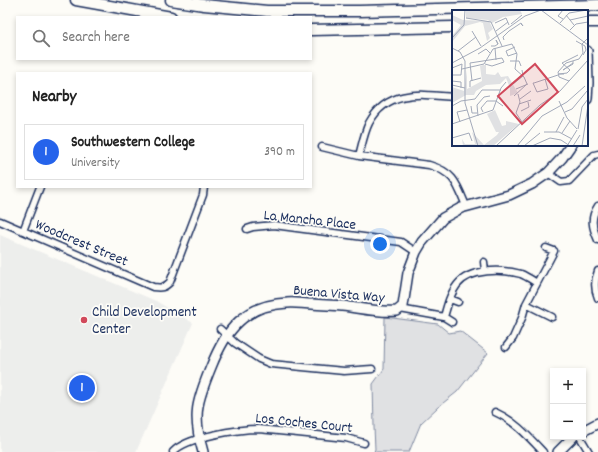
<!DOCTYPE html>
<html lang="en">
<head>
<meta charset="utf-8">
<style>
  :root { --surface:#fff; --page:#f2f2f2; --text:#222; --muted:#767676; --line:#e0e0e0; --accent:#2563eb }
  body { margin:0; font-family:Dekko,sans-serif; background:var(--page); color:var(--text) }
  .controls { position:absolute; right:12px; bottom:12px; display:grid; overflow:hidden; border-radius:0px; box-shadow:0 2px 6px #0003 }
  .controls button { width:36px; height:36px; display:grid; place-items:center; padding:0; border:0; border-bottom:1px solid var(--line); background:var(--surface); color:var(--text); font:20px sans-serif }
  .you { position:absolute; left:380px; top:244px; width:14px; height:14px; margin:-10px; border:3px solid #fff; border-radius:50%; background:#1a73e8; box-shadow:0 0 0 6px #1a73e833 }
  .badge { display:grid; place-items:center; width:26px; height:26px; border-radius:50%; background:var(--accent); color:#fff; font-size:13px; font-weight:700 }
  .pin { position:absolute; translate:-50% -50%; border:2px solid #fff; box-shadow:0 1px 4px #0006 }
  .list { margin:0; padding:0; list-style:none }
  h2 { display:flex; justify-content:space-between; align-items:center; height:52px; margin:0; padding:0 16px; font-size:17px }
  h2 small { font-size:13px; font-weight:400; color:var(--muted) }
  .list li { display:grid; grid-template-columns:26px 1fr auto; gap:12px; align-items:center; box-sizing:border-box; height:56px; margin:0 8px 8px; padding:0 8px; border:1px solid var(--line); border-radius:0px }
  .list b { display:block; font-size:15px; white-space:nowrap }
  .list p { margin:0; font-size:13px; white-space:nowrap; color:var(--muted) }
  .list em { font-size:13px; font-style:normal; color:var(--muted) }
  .icon { flex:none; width:22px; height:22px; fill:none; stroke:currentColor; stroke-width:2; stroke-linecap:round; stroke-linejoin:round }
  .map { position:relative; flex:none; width:598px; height:452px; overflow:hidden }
  .search { position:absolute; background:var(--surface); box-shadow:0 2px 6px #0003; left:16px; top:16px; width:296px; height:44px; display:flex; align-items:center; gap:10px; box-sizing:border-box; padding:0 14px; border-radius:0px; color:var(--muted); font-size:15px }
  .panel { position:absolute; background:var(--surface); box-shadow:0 2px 6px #0003; left:16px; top:72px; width:296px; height:116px; border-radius:0px }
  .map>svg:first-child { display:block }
  .built { fill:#edeeec }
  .green { fill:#e0e1e3; stroke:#7e88a0 }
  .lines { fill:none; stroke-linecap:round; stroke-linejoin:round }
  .street-casing { stroke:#1b2f5e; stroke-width:9 }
  .secondary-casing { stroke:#1b2f5e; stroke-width:12 }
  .primary-casing { stroke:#1b2f5e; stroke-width:13 }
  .street { stroke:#fdfcf7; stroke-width:6 }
  .secondary { stroke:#fdfcf7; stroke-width:9 }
  .primary { stroke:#fdfcf7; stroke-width:10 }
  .poi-dot { fill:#d1495b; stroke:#fdfcf7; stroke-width:1.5 }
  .labels { text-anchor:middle; stroke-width:3.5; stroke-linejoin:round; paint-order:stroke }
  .street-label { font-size:15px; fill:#1b2f5e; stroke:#fdfcf7 }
  .poi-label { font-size:15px; fill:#1b2f5e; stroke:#fdfcf7; text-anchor:start }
  .inset-road { fill:none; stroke:#a3aaba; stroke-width:1 }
  .view { fill:#d1495b; fill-opacity:0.15; stroke:#d1495b; stroke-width:2 }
  .inset-edge { fill:none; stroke:#1b2f5e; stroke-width:2 }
</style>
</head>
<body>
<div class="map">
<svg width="598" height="452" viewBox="0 0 598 452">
  <rect width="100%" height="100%" fill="#fdfcf7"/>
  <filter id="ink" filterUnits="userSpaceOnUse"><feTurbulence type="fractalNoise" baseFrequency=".025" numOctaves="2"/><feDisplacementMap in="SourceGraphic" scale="8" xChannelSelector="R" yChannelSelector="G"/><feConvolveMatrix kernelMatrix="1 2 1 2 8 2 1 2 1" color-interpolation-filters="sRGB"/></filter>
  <g filter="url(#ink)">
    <!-- built -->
    <path class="built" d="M0,235L156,301L193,323L136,452H0Z"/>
    <!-- green -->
    <path class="green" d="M385,317L438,324L449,333L460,331L488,353L457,392L438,407L421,423L409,452H374L375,449L374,427L373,384L384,369Z"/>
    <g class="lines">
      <defs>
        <path id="street" d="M322,147L359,156L429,165C454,172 457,184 466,206
          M359,156C362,145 364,133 369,123C387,89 420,94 453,97
          M548,173L561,182L569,181L594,155L598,154
          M598,206C590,218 592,227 598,240
          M0,221L153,287C161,288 164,288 170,282L203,195L204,187
          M247,229L253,227L274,225L401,242L416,252
          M23,231L40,187
          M484,262L485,271
          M598,271C594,281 594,289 598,298
          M450,299L458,302
          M526,304L552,317
          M400,309L444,317L452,322
          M444,317C447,306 450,294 457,285C470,268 502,269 521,274C526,276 532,280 537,283
          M220,329L235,343L259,359L271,364L344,371L372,369
          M506,347L513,338L522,318L526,304L554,251L546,248
          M495,412C515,421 528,436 543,452
          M580,437L589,452
          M173,452C186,437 239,429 259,429L346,438L364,443"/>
        <path id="secondary" d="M587,51L588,83L587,99
          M583,431L598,423
          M203,452C192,415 197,401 211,367C226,329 245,305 287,303C295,302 304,304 312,304C322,305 332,305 342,306C360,308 379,313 397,311L403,306L408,273L416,252L422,242L443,218L461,208L509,195L532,184L548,173L562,158L571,145
          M558,452L573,437"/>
        <path id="primary" d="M76,0L171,17
          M171,0L204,5L267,11H359L598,5
          M587,22H598
          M311,30L453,27"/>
      </defs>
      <!-- street casing -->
      <use href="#street" class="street-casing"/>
      <!-- secondary casing -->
      <use href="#secondary" class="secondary-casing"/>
      <!-- primary casing -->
      <use href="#primary" class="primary-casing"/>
      <!-- street -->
      <use href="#street" class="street"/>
      <!-- secondary -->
      <use href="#secondary" class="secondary"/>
      <!-- primary -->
      <use href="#primary" class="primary"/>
    </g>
  </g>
  <!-- markers -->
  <circle class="poi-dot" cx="84" cy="320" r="4"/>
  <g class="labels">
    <!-- street labels -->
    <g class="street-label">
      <text transform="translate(310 219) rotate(6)" y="5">La Mancha Place</text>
      <text transform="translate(82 242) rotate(23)" y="5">Woodcrest Street</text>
      <text transform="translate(339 293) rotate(5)" y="5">Buena Vista Way</text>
      <text transform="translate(304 422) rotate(6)" y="5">Los Coches Court</text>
    </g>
    <!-- poi labels -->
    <g class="poi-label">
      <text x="92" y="316">Child Development<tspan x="92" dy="17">Center</tspan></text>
    </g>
  </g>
  <!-- overview -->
  <g transform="translate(452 10)">
    <rect width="136" height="136" fill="#fdfcf7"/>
    <path d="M14,0H68L70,4L51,7L40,13L36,10L14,8ZM0,5L11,10L37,11L41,19L36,23L38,28L35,31L31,13L28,12L13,16L0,32V26L9,15L0,10ZM31,55H34V64L43,65L46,62L49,67L56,66L66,83L58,86V78L54,68L48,74L34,75L24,81L22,85H14L0,93V77L12,81L15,60V79L30,71L28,56ZM43,100L50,116L54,115V111L67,114L41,136H11L10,129L13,134H23L20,122L32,135L45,125L47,122H44L35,104Z" fill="#e0e1e3"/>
    <path class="inset-road" d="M89,0L136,35M114,5L122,15M14,8L39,12L50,36M111,9L106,6L111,0M118,10L136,6M43,13L54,8L57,15M108,13L117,3L135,0M59,14L70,5M118,20L124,14L136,12M20,21L29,36M44,21L56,12M0,28L12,15L13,0M52,30L51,27L57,21L69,13L71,16L69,14M124,31L133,36L134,40L131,45M39,36H43L46,34L44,30L46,34M63,37L54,41L56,46L65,43M0,38L8,42L13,51V93L26,136M43,38L44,50M6,41L24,27M26,44L34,39L38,43M58,51H67L69,56M121,51V54L111,60L121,53M0,53L28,38L73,6L89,0M0,58L10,54L9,65H0M10,59L32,54L41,39L60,34L65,44L63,59L72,67L75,74L62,86M112,64H107L115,63L118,60L110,53L126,45M93,69L96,79L85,82L81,73H82L106,65M0,71L9,72V78M20,71L18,53L50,48L52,52L40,56L33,54M117,71L107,67L106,62L114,53L127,49L131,43L130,34L136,28M61,74L71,66L70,60M0,75L13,78M18,77V71L29,68M64,79L76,74M66,84L68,92L64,103L70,112M68,89L79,81M107,91L115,108L125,119M67,94L79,90M0,96L9,91L23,89L30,80H49M19,96L20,103H25M69,101L77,97L76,92M31,102L29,98L35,91H44L51,96M113,102L120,99L135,81M26,106L25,95L32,87L38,86M8,112L5,102L15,100M0,114L41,100L49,78L54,72M126,119L130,97L136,89M92,122H107L120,129M104,122L112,107M110,123L118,111M0,128L17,123L20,131M44,136L88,95L108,81L136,50M65,136L90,106L115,92L133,76M72,136L88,123M80,136L98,128L109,130L118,136M115,136L125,120M121,136L128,125M130,136L136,95"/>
    <path class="view" d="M83,54L106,82L70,114L46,86Z"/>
    <rect width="136" height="136" class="inset-edge"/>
  </g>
</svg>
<div class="controls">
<button>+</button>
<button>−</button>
</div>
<div class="you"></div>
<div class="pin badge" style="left:82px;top:388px">1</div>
<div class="search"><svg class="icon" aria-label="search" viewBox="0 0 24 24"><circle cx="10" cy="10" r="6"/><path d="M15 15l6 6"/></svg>Search here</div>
<section class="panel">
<h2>Nearby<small></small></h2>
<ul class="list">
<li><span class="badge">1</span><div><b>Southwestern College</b><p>University</p></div><em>390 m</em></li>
</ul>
</section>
</div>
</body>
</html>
